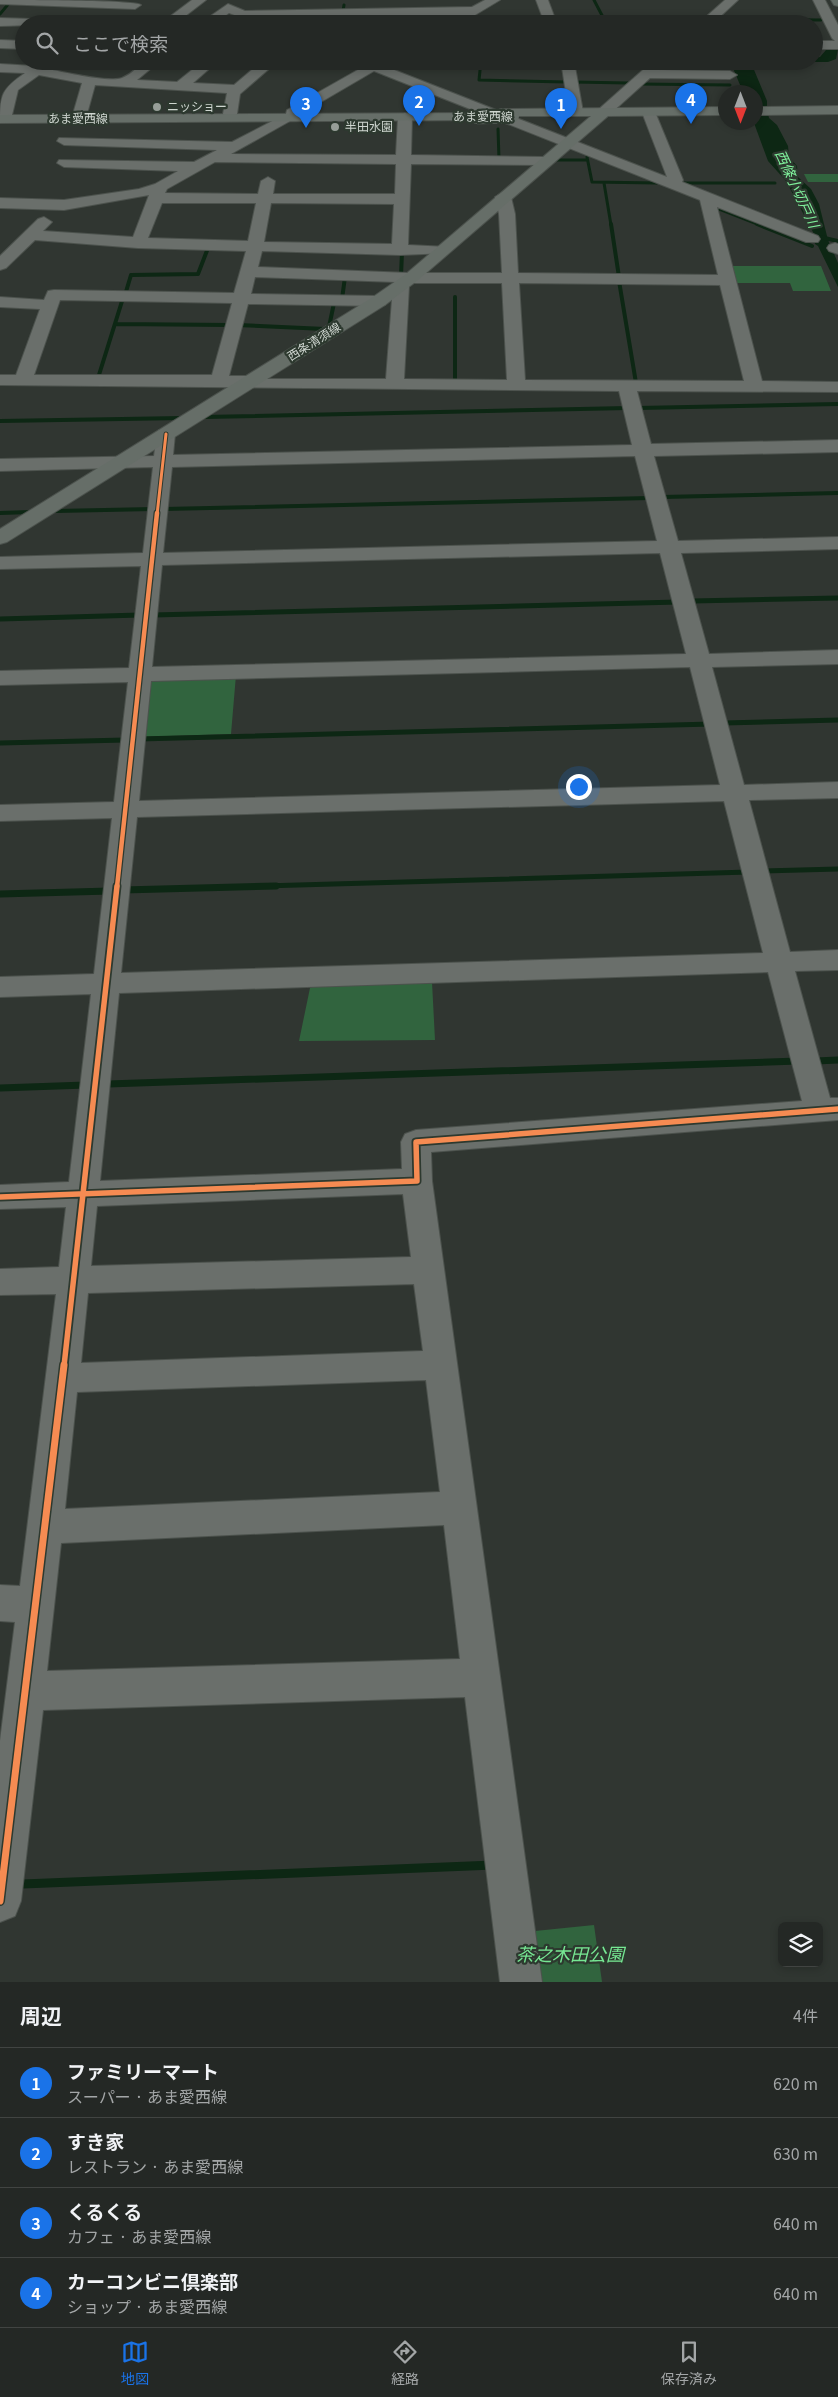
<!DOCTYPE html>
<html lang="ja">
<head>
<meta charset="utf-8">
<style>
  :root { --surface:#242825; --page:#2c302d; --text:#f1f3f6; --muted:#a3a6a7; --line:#414442; --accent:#1a73e8 }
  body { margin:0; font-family:Georgia,"Noto Sans JP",serif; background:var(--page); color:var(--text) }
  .controls { position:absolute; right:15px; bottom:15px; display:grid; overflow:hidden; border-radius:8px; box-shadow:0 2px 8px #0003 }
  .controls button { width:45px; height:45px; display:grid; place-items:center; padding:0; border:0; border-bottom:1px solid var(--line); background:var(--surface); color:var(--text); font:25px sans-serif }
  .compass { position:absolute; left:718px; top:85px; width:45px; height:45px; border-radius:50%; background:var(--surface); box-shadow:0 2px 8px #0003; rotate:180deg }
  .you { position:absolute; left:578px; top:786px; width:18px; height:18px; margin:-12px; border:4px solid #fff; border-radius:50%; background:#1a73e8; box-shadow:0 0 0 8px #1a73e833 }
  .badge { display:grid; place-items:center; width:32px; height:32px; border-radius:50%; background:var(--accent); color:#fff; font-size:16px; font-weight:700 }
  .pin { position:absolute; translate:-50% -41px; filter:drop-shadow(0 1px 2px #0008) }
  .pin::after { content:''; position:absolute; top:26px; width:18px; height:15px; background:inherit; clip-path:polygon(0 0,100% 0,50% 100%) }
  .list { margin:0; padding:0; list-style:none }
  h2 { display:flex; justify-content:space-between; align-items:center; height:65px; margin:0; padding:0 20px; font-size:21px }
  h2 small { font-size:16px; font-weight:400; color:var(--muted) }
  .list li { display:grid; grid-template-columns:32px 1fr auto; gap:15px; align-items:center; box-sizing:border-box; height:70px; padding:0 20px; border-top:1px solid var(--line) }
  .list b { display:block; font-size:19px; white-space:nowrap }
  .list p { margin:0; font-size:16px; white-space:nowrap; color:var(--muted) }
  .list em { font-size:16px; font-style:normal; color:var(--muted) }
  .icon { flex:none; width:28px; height:28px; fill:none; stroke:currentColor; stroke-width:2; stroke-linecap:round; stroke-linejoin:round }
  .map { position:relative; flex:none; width:838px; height:1982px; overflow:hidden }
  .search { position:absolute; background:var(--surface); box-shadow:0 2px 8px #0003; left:15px; right:15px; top:15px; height:55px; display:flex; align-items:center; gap:12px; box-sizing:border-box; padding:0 18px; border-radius:28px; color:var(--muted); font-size:19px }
  .sheet { height:345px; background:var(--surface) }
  nav { display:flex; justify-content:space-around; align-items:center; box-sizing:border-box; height:70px; border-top:1px solid var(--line); background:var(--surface); font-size:14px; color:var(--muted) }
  nav a { display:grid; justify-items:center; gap:2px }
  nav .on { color:var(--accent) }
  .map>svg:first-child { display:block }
  .green { fill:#31643e }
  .water { fill:#0d2714 }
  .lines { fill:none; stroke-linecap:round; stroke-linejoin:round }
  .stream-far4 { stroke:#0d2714; stroke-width:3 }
  .stream-far3 { stroke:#0d2714; stroke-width:4 }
  .stream-far2 { stroke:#0d2714; stroke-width:5 }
  .stream-far1 { stroke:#0d2714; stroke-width:7 }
  .stream { stroke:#0d2714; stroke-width:9 }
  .minor-casing { stroke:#4c524d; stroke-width:2 }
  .major-casing { stroke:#4c524d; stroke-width:2 }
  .highway-casing { stroke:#4c524d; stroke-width:2 }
  .minor { fill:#6a6f6b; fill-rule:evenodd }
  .major { fill:#666e68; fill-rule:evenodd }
  .highway { fill:#636d66; fill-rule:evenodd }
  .major-bridge-casing { stroke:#4c524d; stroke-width:15; stroke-linecap:butt }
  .major-bridge { stroke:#666e68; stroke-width:14 }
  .cycleway-far3-casing { stroke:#2d392f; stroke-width:5 }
  .cycleway-far2-casing { stroke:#2d392f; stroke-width:7 }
  .cycleway-far1-casing { stroke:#2d392f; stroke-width:9 }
  .cycleway-casing { stroke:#2d392f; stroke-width:10 }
  .cycleway-far3 { stroke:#f68b52; stroke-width:3 }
  .cycleway-far2 { stroke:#f68b52; stroke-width:4.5 }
  .cycleway-far1 { stroke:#f68b52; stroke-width:5.5 }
  .cycleway { stroke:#f68b52; stroke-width:7 }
  .poi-dot { fill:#979e98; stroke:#2d392f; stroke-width:2 }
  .labels { text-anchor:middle; stroke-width:4.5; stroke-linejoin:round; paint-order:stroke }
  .far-poi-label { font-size:12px; fill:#cfd6d0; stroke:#2d392f; text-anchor:start }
  .far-street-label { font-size:12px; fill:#cfd6d0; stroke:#2d392f }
  .far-water-label { font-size:14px; font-style:italic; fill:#7ff09b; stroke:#2d392f }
  .near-park-label { font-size:18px; font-style:italic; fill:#76e793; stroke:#2d392f }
</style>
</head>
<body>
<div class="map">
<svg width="838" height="1982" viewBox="0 0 838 1982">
  <rect width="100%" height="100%" fill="#303631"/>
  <!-- green -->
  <path class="green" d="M804,174H838V182H808Z
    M730,266H821L831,291H793L790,283H735Z
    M236,675L231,734L137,737L144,679Z
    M432,982L435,1040L299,1041L310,988L314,986Z
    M594,1925L602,1982H542L535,1931Z"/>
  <!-- water -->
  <path class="water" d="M838,49L836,59L828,62H758L752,65L767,101V110L769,118L777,125L788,146L789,157L797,166L798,177L811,189L819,204L828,240L838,263V287L818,246L815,244L814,234L786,181L768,161L754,123L756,92H743L730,61H814V58L820,57L826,50Z"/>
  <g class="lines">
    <!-- stream-far4 -->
    <path class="stream-far4" d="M594,0L606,23
      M343,11L344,5
      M0,14L10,2
      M604,19H704
      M715,19L821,20
      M330,23L335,19
      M481,61L479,80L566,82
      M574,82L628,83
      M640,84L730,85
      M498,129L499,159
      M587,157L592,182L657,183
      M556,160H587
      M604,183L611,225
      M678,183H775
      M714,207L760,225"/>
    <!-- stream-far3 -->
    <path class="stream-far3" d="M611,224L619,277
      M757,224L812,246
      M820,237L838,241
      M401,276L402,252
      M619,281L636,383
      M125,295L131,275L198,274L208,248
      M455,297V382
      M342,299L345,277
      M115,324L230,325
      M237,325L325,329L329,327L334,303
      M103,378H98L123,298
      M638,408L838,404
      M204,417L628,408
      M0,421L183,418
      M662,497L838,493
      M164,509L650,498
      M56,511L153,509
      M0,513L31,512"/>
    <!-- stream-far2 -->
    <path class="stream-far2" d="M692,601L838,598
      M153,615L679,602
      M0,619L140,615
      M724,723L838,720
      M139,739L712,724
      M0,743L125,740
      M763,871L838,869
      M232,887L749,872"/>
    <!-- stream-far1 -->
    <path class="stream-far1" d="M123,890L276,886
      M0,894L110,891
      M816,1061L838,1060
      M108,1084L798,1061
      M0,1088L86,1085"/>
    <!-- stream -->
    <path class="stream" d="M23,1884L494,1865"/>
    <defs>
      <path id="minor" d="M0,0C19,0 134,0 141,5L135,9L0,4Z
        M192,0H206L175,24H160Z
        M485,0H500L460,24H452L450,21L458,15L252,17L245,19L229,13L214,24H199L228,4L245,11L472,7Z
        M536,0H548L557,24H545Z
        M725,0H738L712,24H698Z
        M813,0H825L838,25V49H814V41H835L832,38Z
        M0,18L64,20L70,24L0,26Z
        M0,40L24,41V49L0,48Z
        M42,61H57L48,69C63,72 110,83 122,78C141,70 134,61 160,61L137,80L177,82L203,61H218L193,83L234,85L254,68L227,65L221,61H278L240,94L237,114L230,118L223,114L227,93L95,85L87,114L80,118L73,114L82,83L39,75L18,90L12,115L0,122C0,94 2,89 25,73L0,72V64L35,66Z
        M354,61H389L384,66L667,177L643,115L650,111L655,112L683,180L682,182L818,236L820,239L818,242H806L717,207L762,381L838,382V392L637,391L651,444L838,440V452L654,456L678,541L838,537V549L681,553L709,654L838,650V664L712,667L744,785L838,782V798L749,800L790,952L838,950V970L795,971L830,1098H838V1120L431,1152L432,1181L542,1982H500L465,1697L43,1710L21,1901L15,1916L0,1922V1741L15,1622L0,1621V1585L20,1586L56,1294L0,1295V1269L59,1267L66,1207L0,1209V1185L69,1182L91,994L0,997V977L94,974L112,818L0,821V805L114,802L128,682L0,685V671L129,668L141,566L0,569V557L143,553L153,467L0,471V459L154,456L157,434L159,430H173L175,434L173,455L632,445L619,391L0,385V375H16L40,309L0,307V297L44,300L48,291L54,290L234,293L246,251L138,248L35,240L6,268L0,270V256L38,219L44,217L52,222L43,231L133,237L149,195L64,210L0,208V198L64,200L139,189L155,184L178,171L64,167L57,163L59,160L194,162L217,150L64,145L57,141L59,138L232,142L286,114L287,110L363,67ZM374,71L700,200L718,275L518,273L515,214L511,197L503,192L495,197L499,214L502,273H409L258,267L262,251L400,255L448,253L450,250L448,247L408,245L411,164L545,165L552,161L545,157L411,155L412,117L405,113L398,117L396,155L231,154L290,121L291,117L297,116ZM215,162L396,164L395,194H273L275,181L268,177L261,181L258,194L165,193L167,189ZM162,203H256L248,241L148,238ZM271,203L394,204L392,244L264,242ZM255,277L396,282L393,286L386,379H258L251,376H229L248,304L379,306L385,305L387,301L385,297L379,296L251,294ZM407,283H502L507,380L404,379L409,286ZM519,283L720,285L744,381L525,380ZM60,300L232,303L212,375H34ZM635,456L657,541L163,553L172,467ZM660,553L686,654L152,667L162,565ZM690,667L720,785L139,801L151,681ZM724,801L763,953L121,973L137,817ZM768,972L802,1101L416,1130L405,1134L401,1142L402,1169L100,1181L119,993ZM403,1194L411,1257L91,1266L97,1206ZM414,1284L423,1351L81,1363L88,1293ZM426,1380L440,1492L65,1509L77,1392ZM444,1525L460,1659L47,1671L61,1543Z
        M561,61H574L583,112L581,115H571L569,112Z
        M653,61L667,62L659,70L730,71L737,75L730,79L650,78L609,115H599L597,112L599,109Z
        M835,243L838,244V254L829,251L827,248L829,245Z"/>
      <path id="major" d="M838,106V114L756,115V107Z
        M726,107V115L608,116L418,280L385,305L7,542L0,544V529L373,297L406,274L591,116H505L500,115L498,112L500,109Z
        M477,113L484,117L482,120L0,123V115Z"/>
      <path id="highway" d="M831,0H838V6L834,5Z"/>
    </defs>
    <!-- minor casing -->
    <use href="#minor" class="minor-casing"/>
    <!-- major casing -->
    <use href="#major" class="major-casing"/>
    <!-- highway casing -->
    <use href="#highway" class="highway-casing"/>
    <!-- minor -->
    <use href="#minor" class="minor"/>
    <!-- major -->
    <use href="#major" class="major"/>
    <!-- highway -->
    <use href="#highway" class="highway"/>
    <defs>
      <path id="major-bridge" d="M477,117L512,116"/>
    </defs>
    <!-- major-bridge casing -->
    <use href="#major-bridge" class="major-bridge-casing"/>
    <!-- major-bridge -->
    <use href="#major-bridge" class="major-bridge"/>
    <defs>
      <path id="cycleway-far3" d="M157,515L166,434"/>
      <path id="cycleway-far2" d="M117,887L157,513"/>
      <path id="cycleway-far1" d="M0,1197L417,1181L416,1142L838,1109
        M64,1366L117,886"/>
      <path id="cycleway" d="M0,1901L64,1365"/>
    </defs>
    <!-- cycleway-far3 casing -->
    <use href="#cycleway-far3" class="cycleway-far3-casing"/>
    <!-- cycleway-far2 casing -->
    <use href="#cycleway-far2" class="cycleway-far2-casing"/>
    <!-- cycleway-far1 casing -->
    <use href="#cycleway-far1" class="cycleway-far1-casing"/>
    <!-- cycleway casing -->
    <use href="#cycleway" class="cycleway-casing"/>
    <!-- cycleway-far3 -->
    <use href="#cycleway-far3" class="cycleway-far3"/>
    <!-- cycleway-far2 -->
    <use href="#cycleway-far2" class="cycleway-far2"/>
    <!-- cycleway-far1 -->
    <use href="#cycleway-far1" class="cycleway-far1"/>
    <!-- cycleway -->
    <use href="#cycleway" class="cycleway"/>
  </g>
  <!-- markers -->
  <g class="poi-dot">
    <circle cx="157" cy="107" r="5"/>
    <circle cx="335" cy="127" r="5"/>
  </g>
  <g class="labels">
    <!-- far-poi labels -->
    <g class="far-poi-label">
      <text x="167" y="111">ニッショー</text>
      <text x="345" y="131">半田水園</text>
    </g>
    <!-- far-street labels -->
    <g class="far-street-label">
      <text x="483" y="121">あま愛西線</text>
      <text x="78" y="123">あま愛西線</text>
      <text transform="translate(314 342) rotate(-32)" y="4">西条清須線</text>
    </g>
    <!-- far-water labels -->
    <g class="far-water-label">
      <text transform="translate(797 189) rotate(65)" y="5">西條小切戸川</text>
    </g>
    <!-- near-park labels -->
    <g class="near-park-label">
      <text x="570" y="1961">茶之木田公園</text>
    </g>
  </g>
</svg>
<div class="controls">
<button><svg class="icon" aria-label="layers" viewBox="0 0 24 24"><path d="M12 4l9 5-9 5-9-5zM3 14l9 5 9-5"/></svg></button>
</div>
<svg class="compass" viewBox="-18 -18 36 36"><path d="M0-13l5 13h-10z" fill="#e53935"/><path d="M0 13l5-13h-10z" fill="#a3a6a7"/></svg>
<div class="you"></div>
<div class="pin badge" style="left:561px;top:129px">1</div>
<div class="pin badge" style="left:419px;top:126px">2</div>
<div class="pin badge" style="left:306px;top:128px">3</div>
<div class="pin badge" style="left:691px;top:124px">4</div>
<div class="search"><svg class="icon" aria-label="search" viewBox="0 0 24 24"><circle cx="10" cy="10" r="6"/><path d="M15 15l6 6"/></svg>ここで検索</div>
</div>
<section class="sheet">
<h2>周辺<small>4件</small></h2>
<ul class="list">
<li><span class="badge">1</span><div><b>ファミリーマート</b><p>スーパー · あま愛西線</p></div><em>620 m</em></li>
<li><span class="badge">2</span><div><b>すき家</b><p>レストラン · あま愛西線</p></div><em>630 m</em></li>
<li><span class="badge">3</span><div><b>くるくる</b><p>カフェ · あま愛西線</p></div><em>640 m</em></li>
<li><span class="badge">4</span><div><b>カーコンビニ倶楽部</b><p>ショップ · あま愛西線</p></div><em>640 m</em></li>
</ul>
</section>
<nav>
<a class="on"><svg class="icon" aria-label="map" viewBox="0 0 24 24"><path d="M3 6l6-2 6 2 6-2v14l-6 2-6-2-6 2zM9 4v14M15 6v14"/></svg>地図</a>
<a><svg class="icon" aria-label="directions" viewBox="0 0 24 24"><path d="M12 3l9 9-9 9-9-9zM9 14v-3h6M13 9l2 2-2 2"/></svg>経路</a>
<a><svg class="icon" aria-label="saved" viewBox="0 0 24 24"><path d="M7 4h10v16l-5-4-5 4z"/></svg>保存済み</a>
</nav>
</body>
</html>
